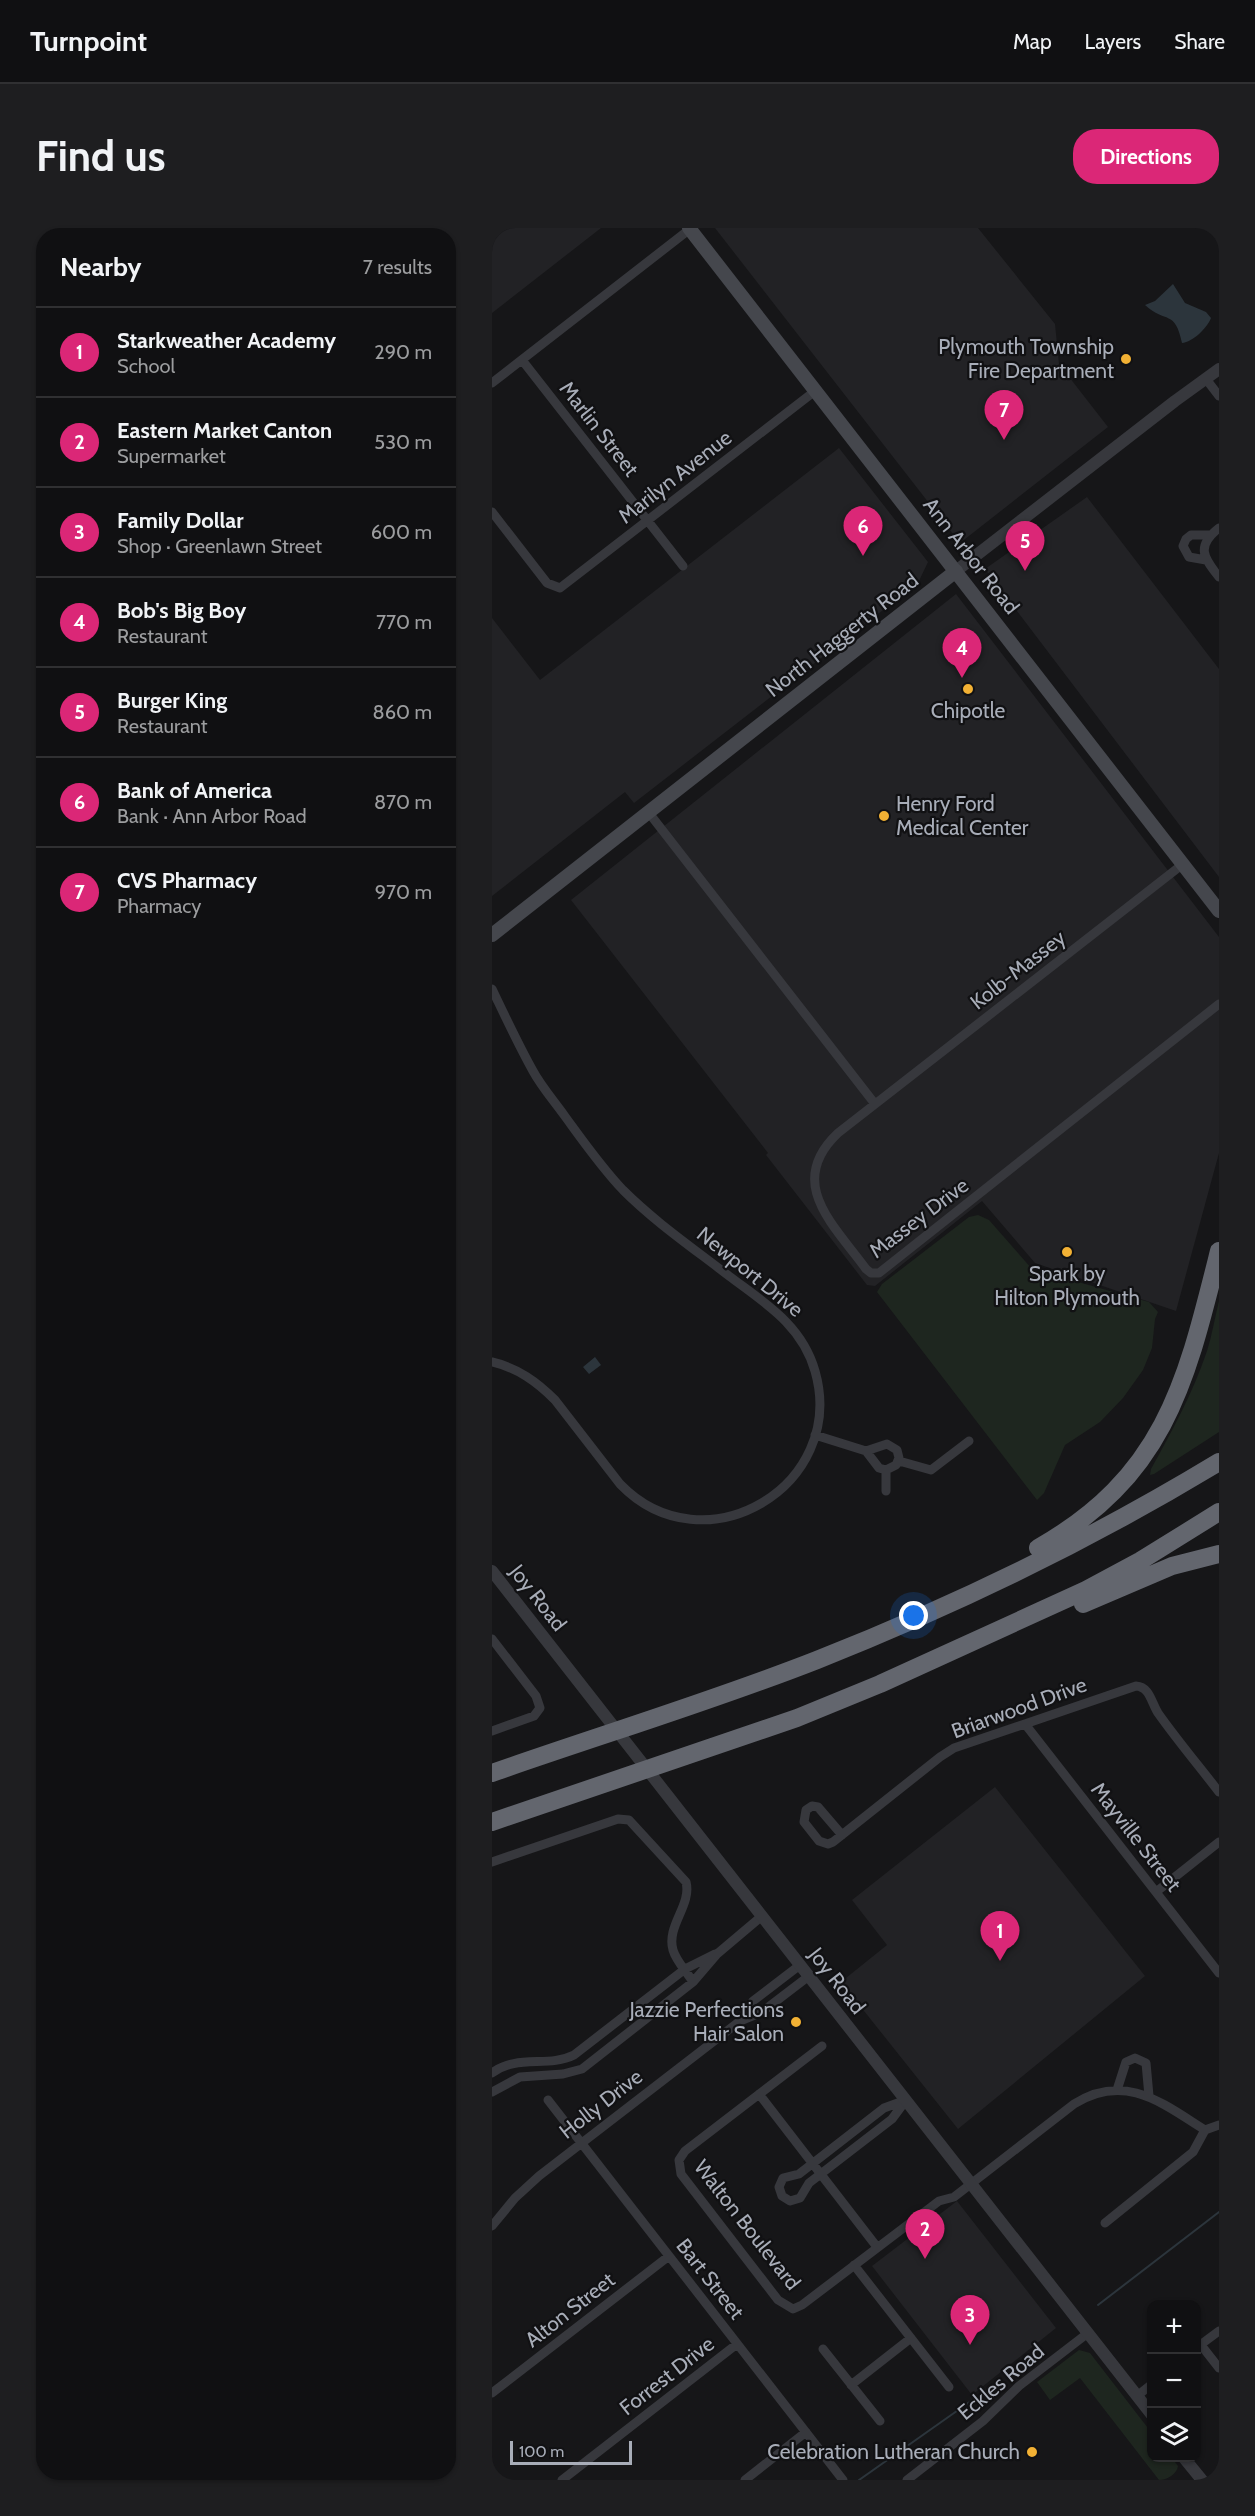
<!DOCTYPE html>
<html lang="en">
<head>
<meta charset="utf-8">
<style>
  :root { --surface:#101012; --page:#1e1e20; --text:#f1f3f6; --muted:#9c9d9f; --line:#303032; --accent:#db2777 }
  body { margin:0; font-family:Cabin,sans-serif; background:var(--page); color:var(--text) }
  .controls { position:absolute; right:18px; bottom:18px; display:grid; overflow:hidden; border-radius:12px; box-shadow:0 2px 4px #0004 }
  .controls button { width:54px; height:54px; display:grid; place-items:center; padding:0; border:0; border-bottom:2px solid var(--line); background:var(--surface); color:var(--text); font:30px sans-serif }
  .scale { position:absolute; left:18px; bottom:15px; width:122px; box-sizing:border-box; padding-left:6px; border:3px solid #a8adb8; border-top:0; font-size:16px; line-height:21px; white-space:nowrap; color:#a8adb8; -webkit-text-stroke:4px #111113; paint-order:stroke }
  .you { position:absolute; left:422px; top:1388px; width:21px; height:21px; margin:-15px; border:4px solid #fff; border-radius:50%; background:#1a73e8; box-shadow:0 0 0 9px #1a73e833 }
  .badge { display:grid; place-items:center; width:39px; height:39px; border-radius:50%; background:var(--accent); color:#fff; font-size:20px; font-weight:700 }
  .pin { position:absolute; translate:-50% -50px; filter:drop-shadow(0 2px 3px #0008) }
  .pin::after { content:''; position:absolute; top:32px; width:21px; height:18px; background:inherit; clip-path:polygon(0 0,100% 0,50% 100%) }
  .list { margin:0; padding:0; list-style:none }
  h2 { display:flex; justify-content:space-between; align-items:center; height:78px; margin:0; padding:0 24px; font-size:26px }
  h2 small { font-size:20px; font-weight:400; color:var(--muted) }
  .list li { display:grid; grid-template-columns:39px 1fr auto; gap:18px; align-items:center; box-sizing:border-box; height:90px; padding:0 24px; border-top:2px solid var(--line) }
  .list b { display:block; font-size:22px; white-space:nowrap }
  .list p { margin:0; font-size:20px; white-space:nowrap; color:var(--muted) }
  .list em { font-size:20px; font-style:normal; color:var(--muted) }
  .icon { flex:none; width:33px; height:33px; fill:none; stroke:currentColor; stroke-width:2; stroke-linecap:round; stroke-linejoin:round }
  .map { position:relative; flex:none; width:727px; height:2252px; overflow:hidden; border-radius:24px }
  header { display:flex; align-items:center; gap:36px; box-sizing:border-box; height:84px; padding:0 30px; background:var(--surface); border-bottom:2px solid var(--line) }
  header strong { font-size:28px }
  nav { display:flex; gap:33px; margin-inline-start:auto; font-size:21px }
  .intro { display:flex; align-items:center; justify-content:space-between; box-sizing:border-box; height:144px; padding:0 36px }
  h1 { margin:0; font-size:42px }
  .button { padding:15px 27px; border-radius:24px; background:var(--accent); color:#fff; font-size:21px; font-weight:700 }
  main { display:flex; gap:36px; padding:0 36px }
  aside { flex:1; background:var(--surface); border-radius:24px; box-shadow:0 2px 4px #0004 }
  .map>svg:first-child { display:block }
  .built { fill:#222225 }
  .green { fill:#1e261f }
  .water { fill:#2c353c }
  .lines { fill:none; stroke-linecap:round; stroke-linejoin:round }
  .stream { stroke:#2c353c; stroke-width:2 }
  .minor { stroke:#37383d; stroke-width:9 }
  .tertiary { stroke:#37383d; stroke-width:12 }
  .secondary { stroke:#45474d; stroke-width:14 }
  .motorway { stroke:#63666e; stroke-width:18 }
  .poi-dot { fill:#f2b134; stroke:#111113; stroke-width:2 }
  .labels { text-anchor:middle; stroke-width:4.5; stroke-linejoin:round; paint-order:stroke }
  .poi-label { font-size:21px; fill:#a8adb8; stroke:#111113; text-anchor:end }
  .street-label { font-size:21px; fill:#a8adb8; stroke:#111113 }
</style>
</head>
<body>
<header>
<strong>Turnpoint</strong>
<nav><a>Map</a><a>Layers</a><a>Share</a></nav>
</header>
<div class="intro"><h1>Find us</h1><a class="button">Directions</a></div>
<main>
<aside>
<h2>Nearby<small>7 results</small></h2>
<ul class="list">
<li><span class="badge">1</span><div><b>Starkweather Academy</b><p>School</p></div><em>290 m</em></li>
<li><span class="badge">2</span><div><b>Eastern Market Canton</b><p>Supermarket</p></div><em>530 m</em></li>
<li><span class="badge">3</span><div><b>Family Dollar</b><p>Shop · Greenlawn Street</p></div><em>600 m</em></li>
<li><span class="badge">4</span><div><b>Bob's Big Boy</b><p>Restaurant</p></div><em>770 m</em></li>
<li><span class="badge">5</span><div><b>Burger King</b><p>Restaurant</p></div><em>860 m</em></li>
<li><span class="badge">6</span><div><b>Bank of America</b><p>Bank · Ann Arbor Road</p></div><em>870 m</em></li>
<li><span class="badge">7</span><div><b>CVS Pharmacy</b><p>Pharmacy</p></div><em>970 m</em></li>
</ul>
</aside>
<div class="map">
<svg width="727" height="2252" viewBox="0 0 727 2252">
  <rect width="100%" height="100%" fill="#161618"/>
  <!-- built -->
  <path class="built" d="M0,0H109L0,85Z
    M223,0H486L563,96L567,136L616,199L468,315Z
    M347,220L436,334L426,355L142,575L133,564L0,668V390L48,452Z
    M595,269L727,441V649L493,341Z
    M464,366L727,709V925L684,1083L543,1035L490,973L383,1058L375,1057L274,927L276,925L79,672Z
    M503,1559L653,1748L466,1901L349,1754L395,1717L360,1672Z
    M465,1973L564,2100L480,2167L380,2038Z"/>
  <!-- green -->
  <path class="green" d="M486,987L497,992L540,1041L657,1074L666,1084L663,1091L660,1120L651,1142L631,1170L608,1194L573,1217L552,1265L545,1272L385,1064L390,1056L477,989Z
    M727,1073V1204L662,1246L658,1247L659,1241C680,1203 701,1165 715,1123C720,1107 723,1089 727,1073Z
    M587,2122L598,2125L659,2204L660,2230H680L686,2238C685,2246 675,2252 667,2252L588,2150L558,2172L545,2154Z"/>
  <!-- water -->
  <path class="water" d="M681,56L693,75L714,84L719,90C715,100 701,114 690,115C683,81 674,96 653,77L663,73Z
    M103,1129L109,1137L97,1146L91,1139Z"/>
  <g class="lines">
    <!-- stream -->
    <path class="stream" d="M606,2077L727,1984
      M367,2252L496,2161"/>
    <!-- minor -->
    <path class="minor" d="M30,132L191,338
      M714,151L727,168
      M0,155L198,1
      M0,284L55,355L68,360L323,163
      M727,300C704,318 711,329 727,349
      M714,332L697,329L691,318L694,311L699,307H718
      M157,585L383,876
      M691,636L346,905C293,955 342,997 374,1041L379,1045H387L727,776
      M0,761C13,788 26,816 41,843C49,858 62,873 72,887C91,913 109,939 131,962C163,994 201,1020 237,1048C273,1075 310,1097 323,1143C356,1258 212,1343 128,1256L63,1172C45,1154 26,1140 0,1134
      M323,1207L374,1223
      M395,1216L405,1222L407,1230L404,1237L394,1242L387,1240L374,1223Z
      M407,1233L439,1242L477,1213
      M394,1242V1263
      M0,1411L44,1468L48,1480L42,1488L0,1503
      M533,1496L727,1745
      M350,1607L326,1579L320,1578L314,1582L312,1594L327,1613L336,1616L341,1614L448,1529L462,1520L644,1458C658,1459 659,1474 666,1485C685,1512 707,1538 727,1564
      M0,1634L126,1591L137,1592L194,1654C200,1677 174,1698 181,1722C184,1733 195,1744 201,1754
      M664,1664L727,1614
      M248,1793L261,1773L308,1737
      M330,1818L193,1923L187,1932L189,1946L286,2072L301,2081L310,2077L447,1973L462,1969L582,1876C633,1844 670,1875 713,1902
      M0,1845C25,1826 56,1840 82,1827L193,1741L223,1726
      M625,1862L634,1834L643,1830L654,1835L657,1868
      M0,1864L28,1849L71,1846L90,1841L201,1754L225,1726L270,1688
      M267,1866L385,2019
      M56,1872L351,2252
      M414,1872L400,1891L317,1955L308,1970L298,1973L290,1968L287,1959L291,1950L307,1946L392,1880Z
      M713,1902L727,1897
      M613,1995L701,1924L713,1902
      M0,1998L23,1970L47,1948L248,1793L270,1784L317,1748
      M362,2037L457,2159
      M709,2117L727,2140
      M704,2120L727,2103
      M331,2121L388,2193
      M359,2157L419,2110
      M0,2165L177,2028
      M645,2168L660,2156
      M70,2252L245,2116
      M253,2252L314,2204
      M415,2252L491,2193L527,2158L596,2105"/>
    <!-- tertiary -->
    <path class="tertiary" d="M464,343L683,173L727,141
      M0,1343L660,2187
      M692,2230L710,2252"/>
    <!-- secondary -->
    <path class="secondary" d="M197,0L727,683
      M0,707L464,343"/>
    <!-- motorway -->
    <path class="motorway" d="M546,1320C673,1248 694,1155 727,1023
      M591,1376L680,1338L727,1326
      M0,1545C108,1507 218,1474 325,1432C464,1377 600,1311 727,1234
      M0,1594L305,1490L388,1456L594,1362L648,1333L727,1284"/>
  </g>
  <!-- markers -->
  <g class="poi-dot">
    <circle cx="634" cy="131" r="6"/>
    <circle cx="476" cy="461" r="6"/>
    <circle cx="392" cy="588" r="6"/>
    <circle cx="575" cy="1024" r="6"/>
    <circle cx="304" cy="1794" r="6"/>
    <circle cx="540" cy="2224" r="6"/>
  </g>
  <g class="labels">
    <!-- poi labels -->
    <g class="poi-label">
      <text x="622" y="126">Plymouth Township<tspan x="622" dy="24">Fire Department</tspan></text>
      <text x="476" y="490" text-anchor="middle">Chipotle</text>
      <text x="404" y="583" text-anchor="start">Henry Ford<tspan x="404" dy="24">Medical Center</tspan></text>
      <text x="575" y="1053" text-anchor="middle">Spark by<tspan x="575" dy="24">Hilton Plymouth</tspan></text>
      <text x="292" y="1789">Jazzie Perfections<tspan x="292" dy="24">Hair Salon</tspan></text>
      <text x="528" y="2231">Celebration Lutheran Church</text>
    </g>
    <!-- street labels -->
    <g class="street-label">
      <text transform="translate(107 201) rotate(52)" y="7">Marlin Street</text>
      <text transform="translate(183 249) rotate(-38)" y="7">Marilyn Avenue</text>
      <text transform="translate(479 328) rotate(52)" y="7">Ann Arbor Road</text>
      <text transform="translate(350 407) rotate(-38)" y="7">North Haggerty Road</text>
      <text transform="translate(526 742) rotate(-38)" y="7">Kolb-Massey</text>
      <text transform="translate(427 990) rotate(-37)" y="7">Massey Drive</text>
      <text transform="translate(258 1044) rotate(39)" y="7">Newport Drive</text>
      <text transform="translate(46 1370) rotate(52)" y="7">Joy Road</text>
      <text transform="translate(527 1480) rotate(-20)" y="7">Briarwood Drive</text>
      <text transform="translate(644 1609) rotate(52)" y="7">Mayville Street</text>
      <text transform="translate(345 1753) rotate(52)" y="7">Joy Road</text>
      <text transform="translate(109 1876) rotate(-38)" y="7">Holly Drive</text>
      <text transform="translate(255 1997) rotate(52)" y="7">Walton Boulevard</text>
      <text transform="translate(218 2051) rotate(52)" y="7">Bart Street</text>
      <text transform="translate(78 2082) rotate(-38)" y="7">Alton Street</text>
      <text transform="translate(175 2148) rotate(-38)" y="7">Forrest Drive</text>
      <text transform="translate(509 2154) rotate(-40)" y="7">Eckles Road</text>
    </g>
  </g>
</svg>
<div class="controls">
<button>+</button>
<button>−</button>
<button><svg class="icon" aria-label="layers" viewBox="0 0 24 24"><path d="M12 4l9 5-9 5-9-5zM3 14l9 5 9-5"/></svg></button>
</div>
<div class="scale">100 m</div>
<div class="you"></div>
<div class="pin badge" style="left:508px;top:1733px">1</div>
<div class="pin badge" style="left:433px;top:2031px">2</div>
<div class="pin badge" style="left:478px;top:2117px">3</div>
<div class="pin badge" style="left:470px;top:450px">4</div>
<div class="pin badge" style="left:533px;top:343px">5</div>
<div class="pin badge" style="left:371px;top:328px">6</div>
<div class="pin badge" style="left:512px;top:212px">7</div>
</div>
</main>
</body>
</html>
